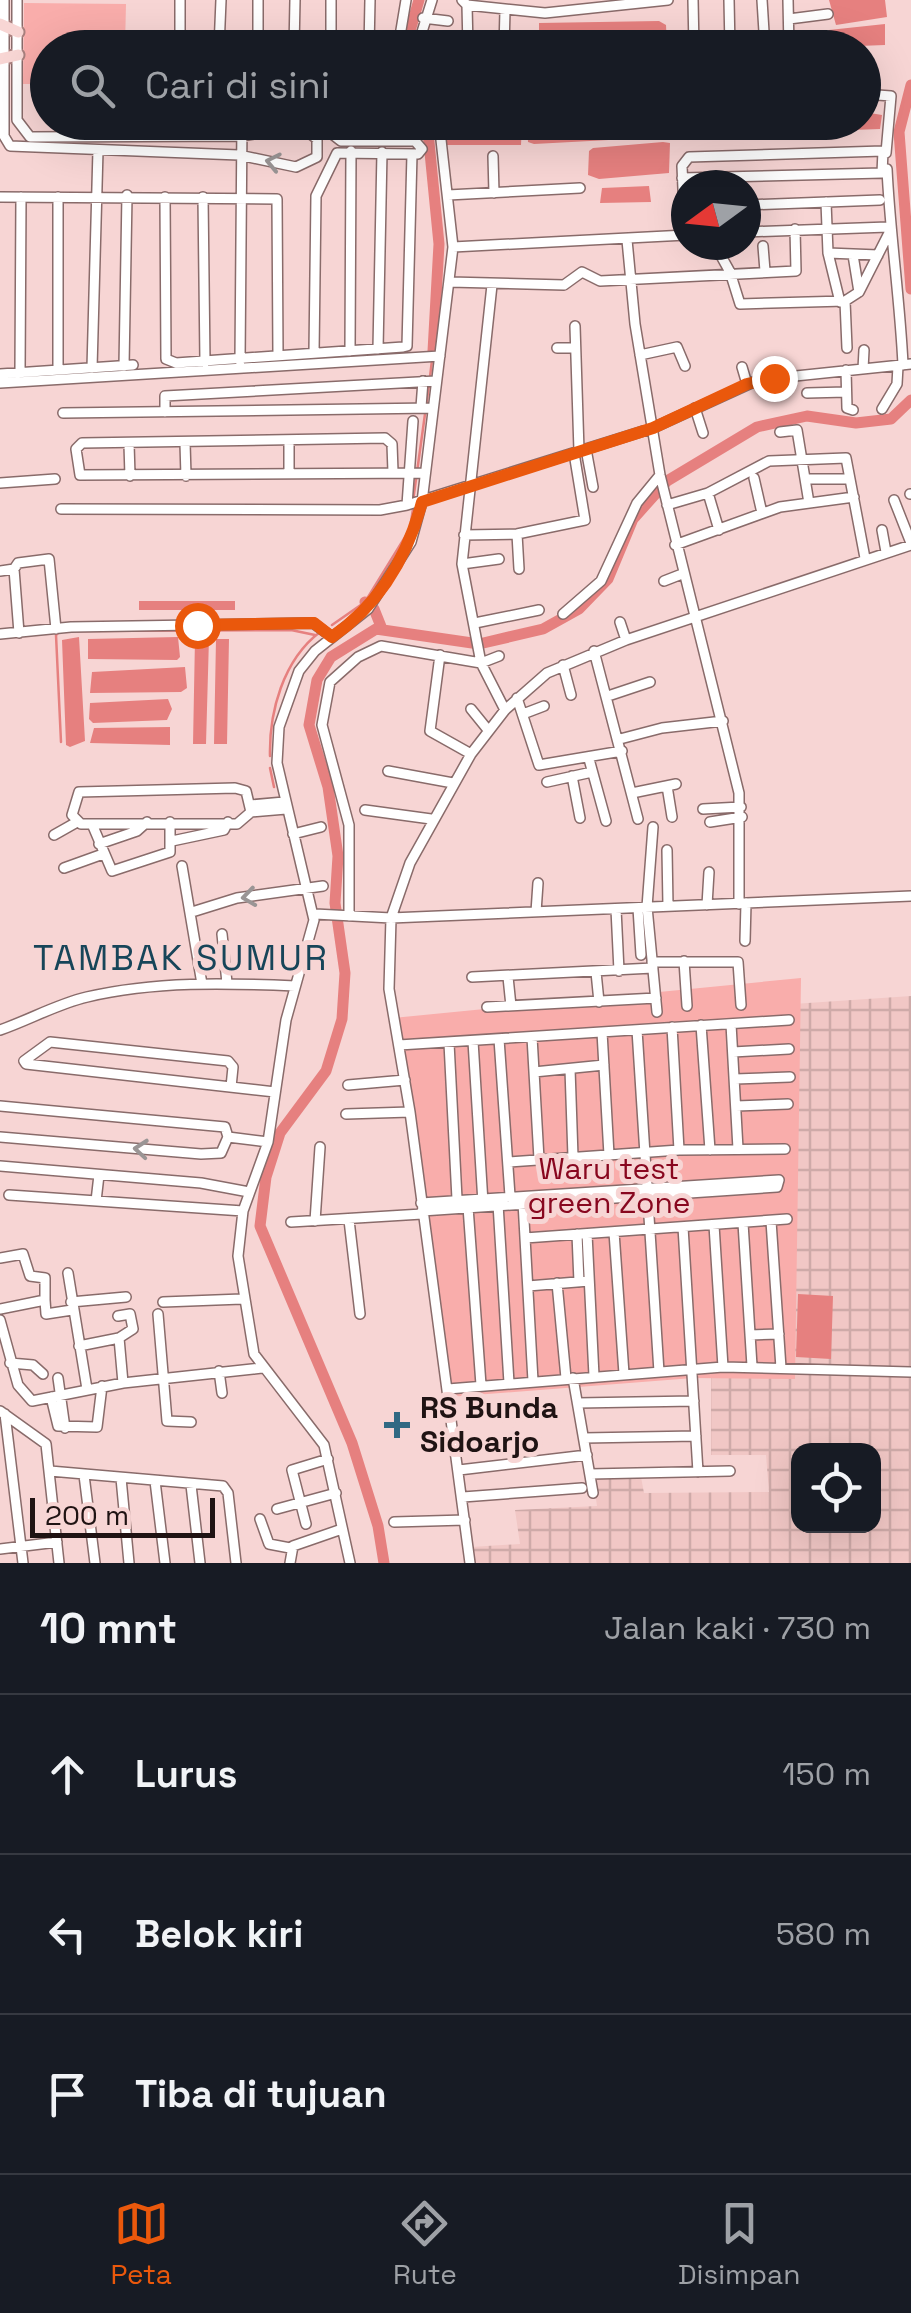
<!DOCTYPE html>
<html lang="id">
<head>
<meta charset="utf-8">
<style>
  :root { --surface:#171b24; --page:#20242c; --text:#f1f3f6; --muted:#9ea1a6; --line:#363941; --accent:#ea580c }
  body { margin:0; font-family:"Space Grotesk",sans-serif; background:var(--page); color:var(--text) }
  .controls { position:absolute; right:30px; bottom:30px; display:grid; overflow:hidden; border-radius:20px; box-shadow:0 10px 40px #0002 }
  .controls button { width:90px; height:90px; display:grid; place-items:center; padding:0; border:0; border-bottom:2px solid var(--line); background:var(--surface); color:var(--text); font:50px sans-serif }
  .compass { position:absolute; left:671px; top:170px; width:90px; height:90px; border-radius:50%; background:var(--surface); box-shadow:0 10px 40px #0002; rotate:255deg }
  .scale { position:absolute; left:30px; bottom:25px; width:185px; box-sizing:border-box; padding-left:10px; border:5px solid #1f1313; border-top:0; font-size:28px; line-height:35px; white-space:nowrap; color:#1f1313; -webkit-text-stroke:8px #f7d5d4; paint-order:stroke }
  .stop { position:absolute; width:30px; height:30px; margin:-22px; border:8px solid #ea580c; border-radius:50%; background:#fff }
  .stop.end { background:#ea580c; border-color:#fff; box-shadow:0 2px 10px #0008 }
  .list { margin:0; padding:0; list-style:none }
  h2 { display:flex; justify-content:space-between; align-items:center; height:130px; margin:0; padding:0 40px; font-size:42px }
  h2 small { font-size:32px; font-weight:400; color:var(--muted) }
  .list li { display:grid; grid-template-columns:65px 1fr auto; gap:30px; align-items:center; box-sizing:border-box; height:160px; padding:0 40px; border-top:2px solid var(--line) }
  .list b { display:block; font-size:38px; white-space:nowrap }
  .list em { font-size:32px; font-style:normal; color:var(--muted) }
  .icon { flex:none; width:55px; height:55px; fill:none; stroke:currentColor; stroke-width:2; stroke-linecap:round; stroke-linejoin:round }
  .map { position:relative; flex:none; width:911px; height:1563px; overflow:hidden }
  .search { position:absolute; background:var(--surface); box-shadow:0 10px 40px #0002; left:30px; right:30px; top:30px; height:110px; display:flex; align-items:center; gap:25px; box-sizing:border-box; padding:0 35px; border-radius:55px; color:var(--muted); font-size:38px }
  .sheet { height:610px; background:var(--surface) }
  nav { display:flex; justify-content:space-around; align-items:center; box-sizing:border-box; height:140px; border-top:2px solid var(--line); background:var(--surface); font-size:28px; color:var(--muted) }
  nav a { display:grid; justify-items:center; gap:5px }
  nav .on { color:var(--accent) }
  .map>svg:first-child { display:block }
  .industrial { fill:url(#industrial-grid); fill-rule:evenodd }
  .green { fill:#f9adab }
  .water { fill:#e6807f }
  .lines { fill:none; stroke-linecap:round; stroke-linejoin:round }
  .stream { stroke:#e6807f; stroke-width:2.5 }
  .river { stroke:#e6807f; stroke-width:11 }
  .minor-casing { stroke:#896b6a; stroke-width:12 }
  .major-casing { stroke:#a9807e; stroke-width:15 }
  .minor { stroke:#fff; stroke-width:9 }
  .major { stroke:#f8d6d4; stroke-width:11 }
  .oneway { stroke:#9a9595 }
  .route { stroke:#ea580c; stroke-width:12 }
  .poi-dot { fill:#316983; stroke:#f7d5d4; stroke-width:4 }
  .labels { text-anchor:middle; stroke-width:10; stroke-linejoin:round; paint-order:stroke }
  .park-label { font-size:30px; fill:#88071f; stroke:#f7d5d4 }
  .poi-label { font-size:30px; font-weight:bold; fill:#1f1313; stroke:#f7d5d4; text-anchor:start }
  .quarter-label { font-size:35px; letter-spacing:2.5px; fill:#174559; stroke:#f7d5d4 }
</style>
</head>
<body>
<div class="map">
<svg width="911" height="1563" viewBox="0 0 911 1563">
  <defs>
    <pattern id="industrial-grid" width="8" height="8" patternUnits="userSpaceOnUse" patternTransform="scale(2.5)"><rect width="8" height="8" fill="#f1c7c5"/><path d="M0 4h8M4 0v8" fill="none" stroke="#ceaaa8"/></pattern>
  </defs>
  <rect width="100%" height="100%" fill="#f7d5d4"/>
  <!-- industrial -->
  <path class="industrial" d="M911,996V1563H473L471,1547L520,1544L515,1510L597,1506L593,1478L641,1477L644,1493L769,1492L766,1455H711V1366L793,1004ZM798,1450H874V1526H798Z"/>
  <!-- green -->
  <path class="green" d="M24,3L126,4L125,47L48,48L47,84H23Z
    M801,978L795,1379L693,1378L449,1397L393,1018Z"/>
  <!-- water -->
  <path class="water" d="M829,0H885L887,17L836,25Z
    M659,21L666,25L667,47H539V23Z
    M885,24V45L832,47L826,42L829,30Z
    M864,112L882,115L880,129L795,132L791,123L864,122Z
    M522,123L521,145H445L444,122Z
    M527,123H670V131L665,137L534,144L528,142Z
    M677,123L786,122V124L784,131L690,136L677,130Z
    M663,142L670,143L669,173L599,179L588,175L589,151L593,148Z
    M649,186L651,202L600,203L602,188Z
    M139,601H235V610H139Z
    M79,637L85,741L70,747L66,745L62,640Z
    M178,637L180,657L177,660L88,659V639Z
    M195,638H209L206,744H193Z
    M216,639H229L227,744H214Z
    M185,667L187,688L181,692L90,693L92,672Z
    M168,699L172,709L167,720L93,723L89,719L90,703Z
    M170,727V745L90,743L94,728Z
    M798,1294L833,1296L831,1359L796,1357Z"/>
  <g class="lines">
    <!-- stream -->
    <path class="stream" d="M430,377L432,360
      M413,501L429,385
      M411,522L413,509
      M332,625L365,602L410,529
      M77,631L291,630L315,635
      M59,632L56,635L61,742
      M270,756C269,712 283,660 320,632
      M270,768L274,787"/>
    <!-- river -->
    <path class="river" d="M405,48L419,0
      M911,85L899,132L911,289
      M427,122L439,244L433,351
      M365,602L374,609L382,629
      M384,1563L378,1526L352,1443L260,1226L266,1177L280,1133L326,1071L342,1019L345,973L335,903L338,856L328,787L309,725L317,680L331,657L376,629L479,644L543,629L579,609L608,579L633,519L667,481L757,427L807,416L856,423L891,419L911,400"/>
    <defs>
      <path id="minor" d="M4,0V136L10,146L239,155L296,167L317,157V139L300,126L242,136L30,137L17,120V0
        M180,0V48
        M462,0L467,5L545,13L668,0
        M693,0L694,48
        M729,0L730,48
        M762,0L765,48
        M788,0L789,48
        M467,5L468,48
        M423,18L448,21
        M789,19L828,14
        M417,45L435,48
        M219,48L221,0
        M258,48V0
        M294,48L295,0
        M331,48V0
        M369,48L370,0
        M398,48L406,0
        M417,48L432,0
        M504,48L505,10
        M864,94L891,96L886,153
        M367,141V122
        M405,141V122
        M493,156L494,193
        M887,169C890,234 900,299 903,365
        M682,178L882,173L883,151L689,157L682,166L685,235
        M448,195L580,188
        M0,197L277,199L278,355
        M58,197V370
        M165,197L166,359L176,363L403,347L407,346L412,154
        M203,197L205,362
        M826,202L828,253L840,302
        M748,204L751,231
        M746,205L880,200
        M746,232L888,227
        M627,240L635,324L660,475L739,793V904
        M715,245L730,272L740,304L845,301L859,292L889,233
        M763,246L765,271
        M453,247L686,235
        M828,253L878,255
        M853,255L859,292
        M450,282L564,285L582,272L600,281L796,271L795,229
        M492,285L462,564L481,663L505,710
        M845,301L847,348
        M575,326L579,451
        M557,348H575
        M378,349L382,152
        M350,351L351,151
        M314,353L316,196L337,153L418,154L422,149L415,141H341L332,134L331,122
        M640,355L677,347L685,366
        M240,361L242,122
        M124,366L127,195
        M742,367L747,384
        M92,368L98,150
        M863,369L864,350
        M846,370L847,408L853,410
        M20,373L21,197
        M0,374L133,365
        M0,383L440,356
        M807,393L846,392
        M421,407L423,381
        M695,408L703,433
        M882,409L897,384L898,366
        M165,412V396L436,381
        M63,413L432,408
        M780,432L797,430L809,503
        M289,440V472
        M185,443L186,476
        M129,444L130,476
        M586,449L593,487
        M393,472L392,444L385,438L82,443L76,449L80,475L424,473
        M754,478L762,513
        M806,479H850
        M0,483L55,479
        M708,493L719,530
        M910,494H911
        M894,500L911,543
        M407,505L413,421
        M667,505L708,493L769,461L846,458L865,558
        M61,509L380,510L407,505L653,428L758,380L911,364
        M882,530L886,552
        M517,534L519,569
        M464,535L517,534L585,520L574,453
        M675,545L780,507L854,497
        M462,564L499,559
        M14,569L18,563L49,559L56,629
        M0,571L14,569L19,633
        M664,581L682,574
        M563,614L601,581L637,503L660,475
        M620,622L626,640
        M475,623L539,610
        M0,634L71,627L313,623L332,637
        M594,651L638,819
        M440,655L430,731L471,754
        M563,665L571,695
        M608,696L650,682
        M517,698L539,765L622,751
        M471,709L488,730
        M523,714L544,706
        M620,739L662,728L723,721
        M589,759L606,821
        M388,771L453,783
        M572,776L580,818
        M547,782L592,772
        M667,786L672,817
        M235,788L246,791L251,812L237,824H81L72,815L79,792Z
        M632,793L676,784
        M250,805L284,802
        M703,809L741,807
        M365,810L431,819
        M251,812L286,809
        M710,822L742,817
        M92,824L112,871L170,852V822
        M653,827L647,907L657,1012
        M293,834L321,827
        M54,835L77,822
        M172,841L224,830L228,822
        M99,844L137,831L147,822
        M667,850L668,906
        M182,866L202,984
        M64,868L103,854
        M707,905L709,872
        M638,908L641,955
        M616,909L619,971
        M192,912L237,898L323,886
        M536,912L538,883
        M315,914L391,918L911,896
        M349,916V825L322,725L330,682L358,657L381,646L481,663L499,656
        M222,934L227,983
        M745,941L746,903
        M684,961L687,1006
        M652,962H738L741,1005
        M596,972L599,1002
        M472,977L653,968
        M508,977L511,1006
        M487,1007L656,998
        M731,1024L738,1149
        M701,1025L710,1150
        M672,1027L679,1150
        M0,1030C29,1020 57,1004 87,997C155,981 226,983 295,986
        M637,1030L659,1372
        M602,1032L609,1155
        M532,1037L539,1159
        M499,1039L510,1196
        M473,1041L483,1203
        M449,1043L457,1199
        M399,1045L789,1020
        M733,1052L789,1049
        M570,1069L573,1157
        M534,1072L604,1065
        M735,1079L790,1077
        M348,1085L405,1080
        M231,1087L233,1067L228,1061L50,1042L24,1061L26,1064L275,1092
        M0,1106L225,1127L228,1137
        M736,1106L788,1104
        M346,1114L410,1112
        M0,1137L201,1154L221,1153L228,1137
        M228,1137L268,1142
        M509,1162L679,1150L785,1149
        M0,1166L201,1183L249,1192
        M9,1195L243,1211
        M96,1201L99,1175
        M523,1202L533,1381
        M421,1203L779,1180
        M498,1204L509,1383
        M468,1207L481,1385
        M422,1211L777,1187L779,1180
        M349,1220L360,1314
        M315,1221L320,1147
        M771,1221L781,1368
        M291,1222L422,1214
        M743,1223L752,1366
        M714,1225L723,1367
        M683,1227L698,1472
        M614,1232L624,1374
        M577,1234L579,1282
        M587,1234L594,1376
        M525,1238L787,1219
        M0,1258L23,1254L30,1276L45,1278V1300L0,1309
        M68,1273L87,1389
        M557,1283L566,1378
        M528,1286L589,1281
        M45,1300L46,1314L72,1310
        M71,1302L126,1297
        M163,1302L242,1299
        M158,1314L167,1421L191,1422
        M118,1316L130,1314L133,1329L119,1338L123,1383
        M0,1320L18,1385L32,1401L123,1383L262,1368
        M750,1335L779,1334
        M79,1346L119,1338
        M10,1363L33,1365L43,1374
        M219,1371L222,1393
        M58,1378L65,1428
        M573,1378L593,1493
        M448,1389L723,1367L911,1372
        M51,1397L58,1426L97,1427L102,1386
        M578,1403L694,1401
        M0,1411L46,1444L59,1563
        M5,1414L23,1563
        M584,1438L696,1436
        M459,1470L587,1455
        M50,1471L223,1486L228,1493L236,1563
        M590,1474L730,1471
        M84,1475L95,1563
        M121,1478L129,1563
        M155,1481L165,1563
        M191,1485L200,1563
        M463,1497L582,1488
        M277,1509L336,1493
        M260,1519L269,1544L290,1548
        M394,1522L465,1520
        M306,1524L292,1470L328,1459
        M0,1549L57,1542
        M290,1563L293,1546L342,1529
        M350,1563L324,1445L254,1354L238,1256L243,1211L268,1142L286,1020L314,920L277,763L279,727L299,671L315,651L368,609L411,542L422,502L453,247L439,122
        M470,1563L410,1112L389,989L391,918L410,863L471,754L505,710L547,673L626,640L911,545"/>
      <path id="major" d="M0,24L18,32
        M0,59L18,55"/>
    </defs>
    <!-- minor casing -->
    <use href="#minor" class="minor-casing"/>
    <!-- major casing -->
    <use href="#major" class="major-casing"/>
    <!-- minor -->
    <use href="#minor" class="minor"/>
    <!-- major -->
    <use href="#major" class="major"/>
  </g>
  <!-- one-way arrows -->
  <defs><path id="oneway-chevron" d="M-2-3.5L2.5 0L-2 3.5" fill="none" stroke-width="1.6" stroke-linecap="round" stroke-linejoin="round" transform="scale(2.5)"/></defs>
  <g class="oneway">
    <use href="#oneway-chevron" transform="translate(273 162) rotate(-168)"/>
    <use href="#oneway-chevron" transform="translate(249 897) rotate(172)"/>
    <use href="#oneway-chevron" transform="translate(141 1149) rotate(-175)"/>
  </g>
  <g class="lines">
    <!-- route -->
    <path class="route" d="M197,625L314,623L332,637C380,604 407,558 422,502L653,428L747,384L774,378"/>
  </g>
  <!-- markers -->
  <path class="poi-dot" d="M392 1410h10v10h10v10h-10v10h-10v-10h-10v-10h10z"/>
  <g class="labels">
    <!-- park labels -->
    <g class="park-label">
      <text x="609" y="1179">Waru test<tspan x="609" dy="34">green Zone</tspan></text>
    </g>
    <!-- poi labels -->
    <g class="poi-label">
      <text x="420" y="1418">RS Bunda<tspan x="420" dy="34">Sidoarjo</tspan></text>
    </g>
    <!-- quarter labels -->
    <g class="quarter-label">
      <text x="181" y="970">TAMBAK SUMUR</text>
    </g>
  </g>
</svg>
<div class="controls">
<button><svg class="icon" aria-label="locate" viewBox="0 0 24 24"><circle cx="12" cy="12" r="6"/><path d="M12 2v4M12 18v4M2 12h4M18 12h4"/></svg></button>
</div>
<svg class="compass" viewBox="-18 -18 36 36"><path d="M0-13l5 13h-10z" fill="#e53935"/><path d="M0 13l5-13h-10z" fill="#9ea1a6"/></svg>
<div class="scale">200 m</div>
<div class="stop" style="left:197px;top:625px"></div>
<div class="stop end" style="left:774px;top:378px"></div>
<div class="search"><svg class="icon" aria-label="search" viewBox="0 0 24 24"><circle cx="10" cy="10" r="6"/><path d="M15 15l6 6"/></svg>Cari di sini</div>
</div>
<section class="sheet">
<h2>10 mnt<small>Jalan kaki · 730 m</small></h2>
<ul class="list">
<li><svg class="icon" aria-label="ahead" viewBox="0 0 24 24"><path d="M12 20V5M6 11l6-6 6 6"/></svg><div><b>Lurus</b></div><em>150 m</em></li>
<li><svg class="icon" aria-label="left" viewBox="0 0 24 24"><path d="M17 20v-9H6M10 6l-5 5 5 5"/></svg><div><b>Belok kiri</b></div><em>580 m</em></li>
<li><svg class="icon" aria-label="arrive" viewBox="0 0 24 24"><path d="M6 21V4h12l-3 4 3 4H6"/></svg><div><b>Tiba di tujuan</b></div></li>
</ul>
</section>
<nav>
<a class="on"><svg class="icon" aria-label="map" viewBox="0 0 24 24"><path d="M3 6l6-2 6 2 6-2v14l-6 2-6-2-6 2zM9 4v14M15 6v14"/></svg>Peta</a>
<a><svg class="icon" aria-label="directions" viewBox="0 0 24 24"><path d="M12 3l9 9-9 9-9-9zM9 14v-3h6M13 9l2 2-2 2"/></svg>Rute</a>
<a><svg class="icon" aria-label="saved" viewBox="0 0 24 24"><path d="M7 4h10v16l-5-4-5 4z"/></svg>Disimpan</a>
</nav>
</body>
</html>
